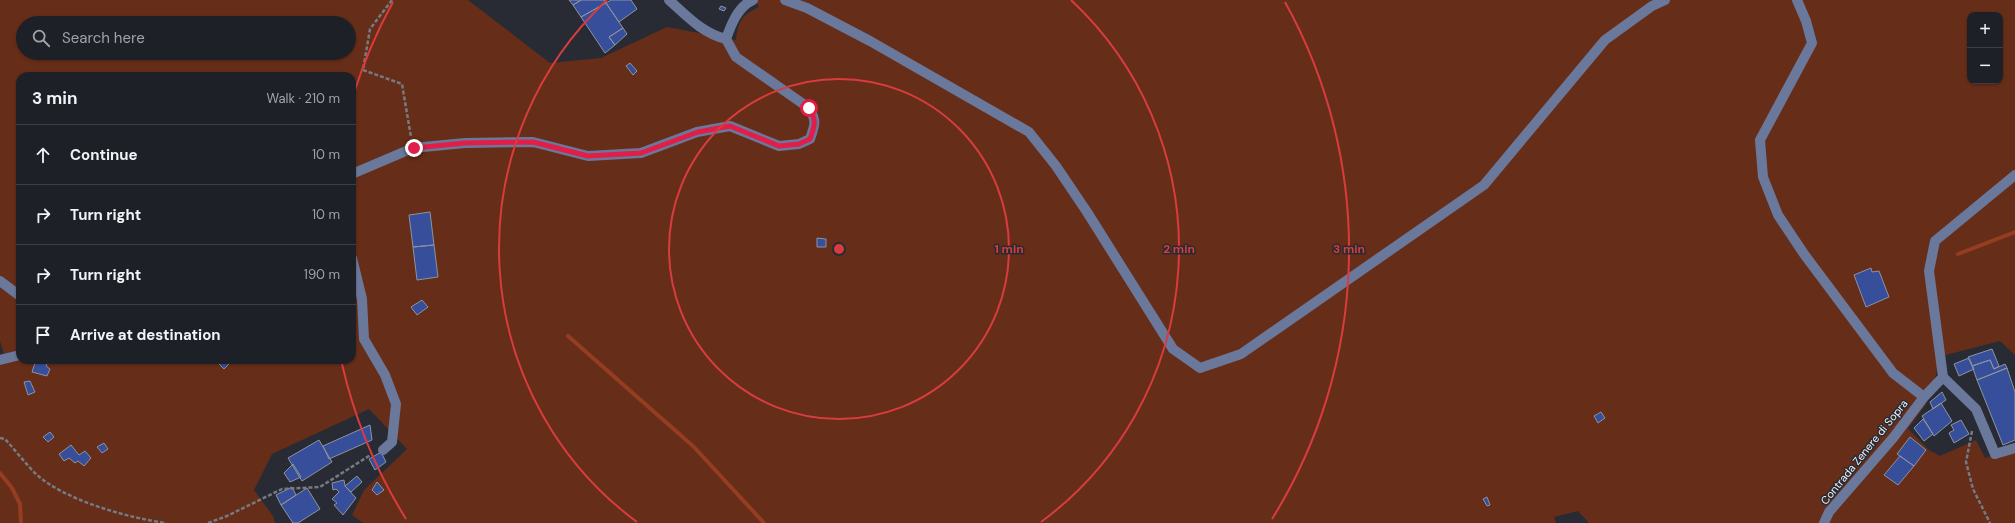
<!DOCTYPE html>
<html lang="en">
<head>
<meta charset="utf-8">
<style>
  :root { --surface:#1e2027; --page:#26282f; --text:#f1f3f6; --muted:#a1a3a7; --line:#3c3e44 }
  body { margin:0; font-family:"DM Sans",sans-serif; background:var(--page); color:var(--text) }
  .controls { position:absolute; right:12px; top:12px; display:grid; overflow:hidden; border-radius:8px; box-shadow:0 1px 3px #0004 }
  .controls button { width:36px; height:36px; display:grid; place-items:center; padding:0; border:0; border-bottom:1px solid var(--line); background:var(--surface); color:var(--text); font:20px sans-serif }
  .stop { position:absolute; width:12px; height:12px; margin:-9px; border:3px solid #e11d48; border-radius:50%; background:#fff }
  .stop.end { background:#e11d48; border-color:#fff; box-shadow:0 1px 4px #0008 }
  .list { margin:0; padding:0; list-style:none }
  h2 { display:flex; justify-content:space-between; align-items:center; height:52px; margin:0; padding:0 16px; font-size:17px }
  h2 small { font-size:13px; font-weight:400; color:var(--muted) }
  .list li { display:grid; grid-template-columns:26px 1fr auto; gap:12px; align-items:center; box-sizing:border-box; height:60px; padding:0 16px; border-top:1px solid var(--line) }
  .list b { display:block; font-size:15px; white-space:nowrap }
  .list em { font-size:13px; font-style:normal; color:var(--muted) }
  .icon { flex:none; width:22px; height:22px; fill:none; stroke:currentColor; stroke-width:2; stroke-linecap:round; stroke-linejoin:round }
  .map { position:relative; flex:none; width:2015px; height:523px; overflow:hidden }
  .search { position:absolute; background:var(--surface); box-shadow:0 1px 3px #0004; left:16px; top:16px; width:340px; height:44px; display:flex; align-items:center; gap:10px; box-sizing:border-box; padding:0 14px; border-radius:22px; color:var(--muted); font-size:15px }
  .panel { position:absolute; background:var(--surface); box-shadow:0 1px 3px #0004; left:16px; top:72px; width:340px; height:292px; border-radius:12px }
  .map>svg:first-child { display:block }
  .green { fill:#662d19; fill-rule:evenodd }
  .lines { fill:none; stroke-linecap:round; stroke-linejoin:round }
  .stream { stroke:#953d20; stroke-width:4 }
  .building { fill:#374f9a; stroke:#8e939e }
  .path { stroke:#777a82; stroke-width:2.5; stroke-dasharray:4 2; stroke-linecap:butt }
  .minor { stroke:#6a789b; stroke-width:10 }
  .route { stroke:#e11d48; stroke-width:5 }
  .ring { fill:none; stroke:#d83c3d; stroke-width:2 }
  .labels { text-anchor:middle; stroke-width:3; stroke-linejoin:round; paint-order:stroke }
  .street-label { font-size:11px; fill:#eff2f8; stroke:#282b34 }
  .centre { fill:#d83c3d; stroke:#282b34; stroke-width:2 }
  .ring-label { font-size:12px; text-anchor:middle; font-weight:bold; fill:#d83c3d; stroke:#282b34; stroke-width:3; stroke-linejoin:round; paint-order:stroke }
</style>
</head>
<body>
<div class="map">
<svg width="2015" height="523" viewBox="0 0 2015 523">
  <rect width="100%" height="100%" fill="#282b34"/>
  <!-- green -->
  <path class="green" d="M0,0H468L550,63L601,58L667,27L736,40C738,21 742,15 759,7L755,0H2015V355L2000,341L1942,356L1926,404L1908,429L1929,450L1940,456L1976,440L1985,458L2015,449V523H1589L1578,511L1554,517L1556,523H363L352,515L364,490L407,449L369,409L272,454L254,490L273,516L275,523H0V359L5,358L0,341ZM1970,15H2000V81H1970ZM23,23H349V53H23ZM20,76H352V360H20Z"/>
  <g class="lines">
    <!-- stream -->
    <path class="stream" d="M1958,254L2015,232
      M568,336L694,447L764,523
      M0,473L12,488L20,504L21,523"/>
  </g>
  <!-- building -->
  <path class="building" d="M569,0H581L573,5Z
    M581,0H604L606,3L581,17L573,5Z
    M611,0H631L637,9L619,22L606,3Z
    M606,3L623,28L609,37L615,45L605,53L581,17Z
    M721,6L726,8L724,11L719,9Z
    M623,28L627,34L615,45L609,37Z
    M630,63L637,71L633,75L626,66Z
    M430,212L434,245L413,247L409,215Z
    M817,238L826,239V247H817Z
    M434,245L438,277L417,280L413,247Z
    M1871,268L1872,272L1879,271L1889,297L1866,307L1854,275Z
    M422,300L428,307L417,315L411,307Z
    M1992,349L1999,366L1994,369L1990,360L1972,366L1968,357Z
    M1969,358L1974,369L1959,376L1954,364Z
    M36,360L47,364L46,366L50,369L47,376L32,372Z
    M221,360H228L231,362L224,369L218,363Z
    M1990,360L1994,369L2005,364L2007,368L1977,380L1972,366Z
    M2007,368L2015,392V440L2003,445L1977,380Z
    M30,381L35,392L28,395L24,382Z
    M1942,392L1946,400L1933,409L1930,402Z
    M1941,403L1952,421L1934,436L1922,416Z
    M1601,412L1605,418L1598,423L1594,416Z
    M1923,419L1933,434L1924,441L1914,428Z
    M1961,420L1969,434L1954,443L1949,433L1954,430L1951,425Z
    M370,425L372,440L329,459L323,446Z
    M50,432L54,437L48,442L43,437Z
    M1910,437L1926,450L1914,466L1897,454Z
    M319,440L332,462L302,481L288,458Z
    M104,443L108,449L102,453L97,447Z
    M71,445L79,455L85,451L91,458L84,466L78,461L75,463L69,458L64,461L59,454Z
    M381,452L386,462L375,470L369,459Z
    M1900,456L1914,466L1898,485L1884,475Z
    M293,464L301,477L290,482L284,473Z
    M357,476L362,482L351,492L345,486Z
    M344,480L345,486L356,498L343,515L334,505L337,503L332,499L339,492L336,489L333,490L332,483Z
    M377,482L384,490L377,495L372,490Z
    M292,487L296,495L281,505L276,495Z
    M307,488L320,509L298,523H293L281,505Z
    M1487,497L1490,505L1487,506L1483,499Z"/>
  <g class="lines">
    <!-- path -->
    <path class="path" d="M392,0L370,29L363,70L402,84L411,137
      M1972,431L1966,462L1973,489L1990,523
      M0,438L5,439C15,450 25,463 36,474C64,500 128,518 166,523
      M208,523L227,516L282,489L320,487L372,454"/>
    <!-- minor -->
    <path class="minor" d="M669,0C687,16 702,33 726,39
      M785,0L807,8L870,41L1029,132L1056,166L1087,212L1173,349L1200,368L1241,354L1484,185L1605,40L1652,6L1665,0
      M1797,0L1806,21L1812,43L1760,140L1763,177L1778,215L1804,254L1893,373L1924,397
      M352,174L413,148L465,143L533,142L588,156L641,153L697,132L730,126L779,146L799,144L810,139C815,125 817,121 809,108L736,57L726,39C731,25 738,6 753,0
      M352,258L362,299L364,339L385,375L396,404L392,442L383,450
      M0,281L20,296
      M0,360L20,355
      M1943,377L1976,409L1995,454L2015,448
      M1824,523L1829,512L1893,438L1924,397L1943,377L1929,271L1935,241L2015,175"/>
  </g>
  <g class="lines">
    <!-- route -->
    <path class="route" d="M414,148L465,143L533,142L588,156L641,153L698,132L730,126L779,146L799,144L810,139C815,125 817,121 809,108"/>
  </g>
  <!-- distance rings -->
  <g class="ring">
    <circle cx="839" cy="249" r="170"/>
    <path d="M637 522A340 340 0 0 1 607 0M1071 0A340 340 0 0 1 1041 522"/>
    <path d="M406 519A510 510 0 0 1 342 364M353 96A510 510 0 0 1 393 2M1285 2A510 510 0 0 1 1272 519"/>
  </g>
  <g class="labels">
    <!-- street labels -->
    <g class="street-label">
      <text transform="translate(1864 452) rotate(-51)" y="4">Contrada Zenere di Sopra</text>
    </g>
  </g>
  <circle cx="839" cy="249" r="6" class="centre"/>
  <g class="ring-label">
    <text x="1009" y="253">1 min</text>
    <text x="1179" y="253">2 min</text>
    <text x="1349" y="253">3 min</text>
  </g>
</svg>
<div class="controls">
<button>+</button>
<button>−</button>
</div>
<div class="stop" style="left:809px;top:108px"></div>
<div class="stop end" style="left:414px;top:148px"></div>
<div class="search"><svg class="icon" aria-label="search" viewBox="0 0 24 24"><circle cx="10" cy="10" r="6"/><path d="M15 15l6 6"/></svg>Search here</div>
<section class="panel">
<h2>3 min<small>Walk · 210 m</small></h2>
<ul class="list">
<li><svg class="icon" aria-label="ahead" viewBox="0 0 24 24"><path d="M12 20V5M6 11l6-6 6 6"/></svg><div><b>Continue</b></div><em>10 m</em></li>
<li><svg class="icon" aria-label="right" viewBox="0 0 24 24"><path d="M7 20v-9h11M14 6l5 5-5 5"/></svg><div><b>Turn right</b></div><em>10 m</em></li>
<li><svg class="icon" aria-label="right" viewBox="0 0 24 24"><path d="M7 20v-9h11M14 6l5 5-5 5"/></svg><div><b>Turn right</b></div><em>190 m</em></li>
<li><svg class="icon" aria-label="arrive" viewBox="0 0 24 24"><path d="M6 21V4h12l-3 4 3 4H6"/></svg><div><b>Arrive at destination</b></div></li>
</ul>
</section>
</div>
</body>
</html>
